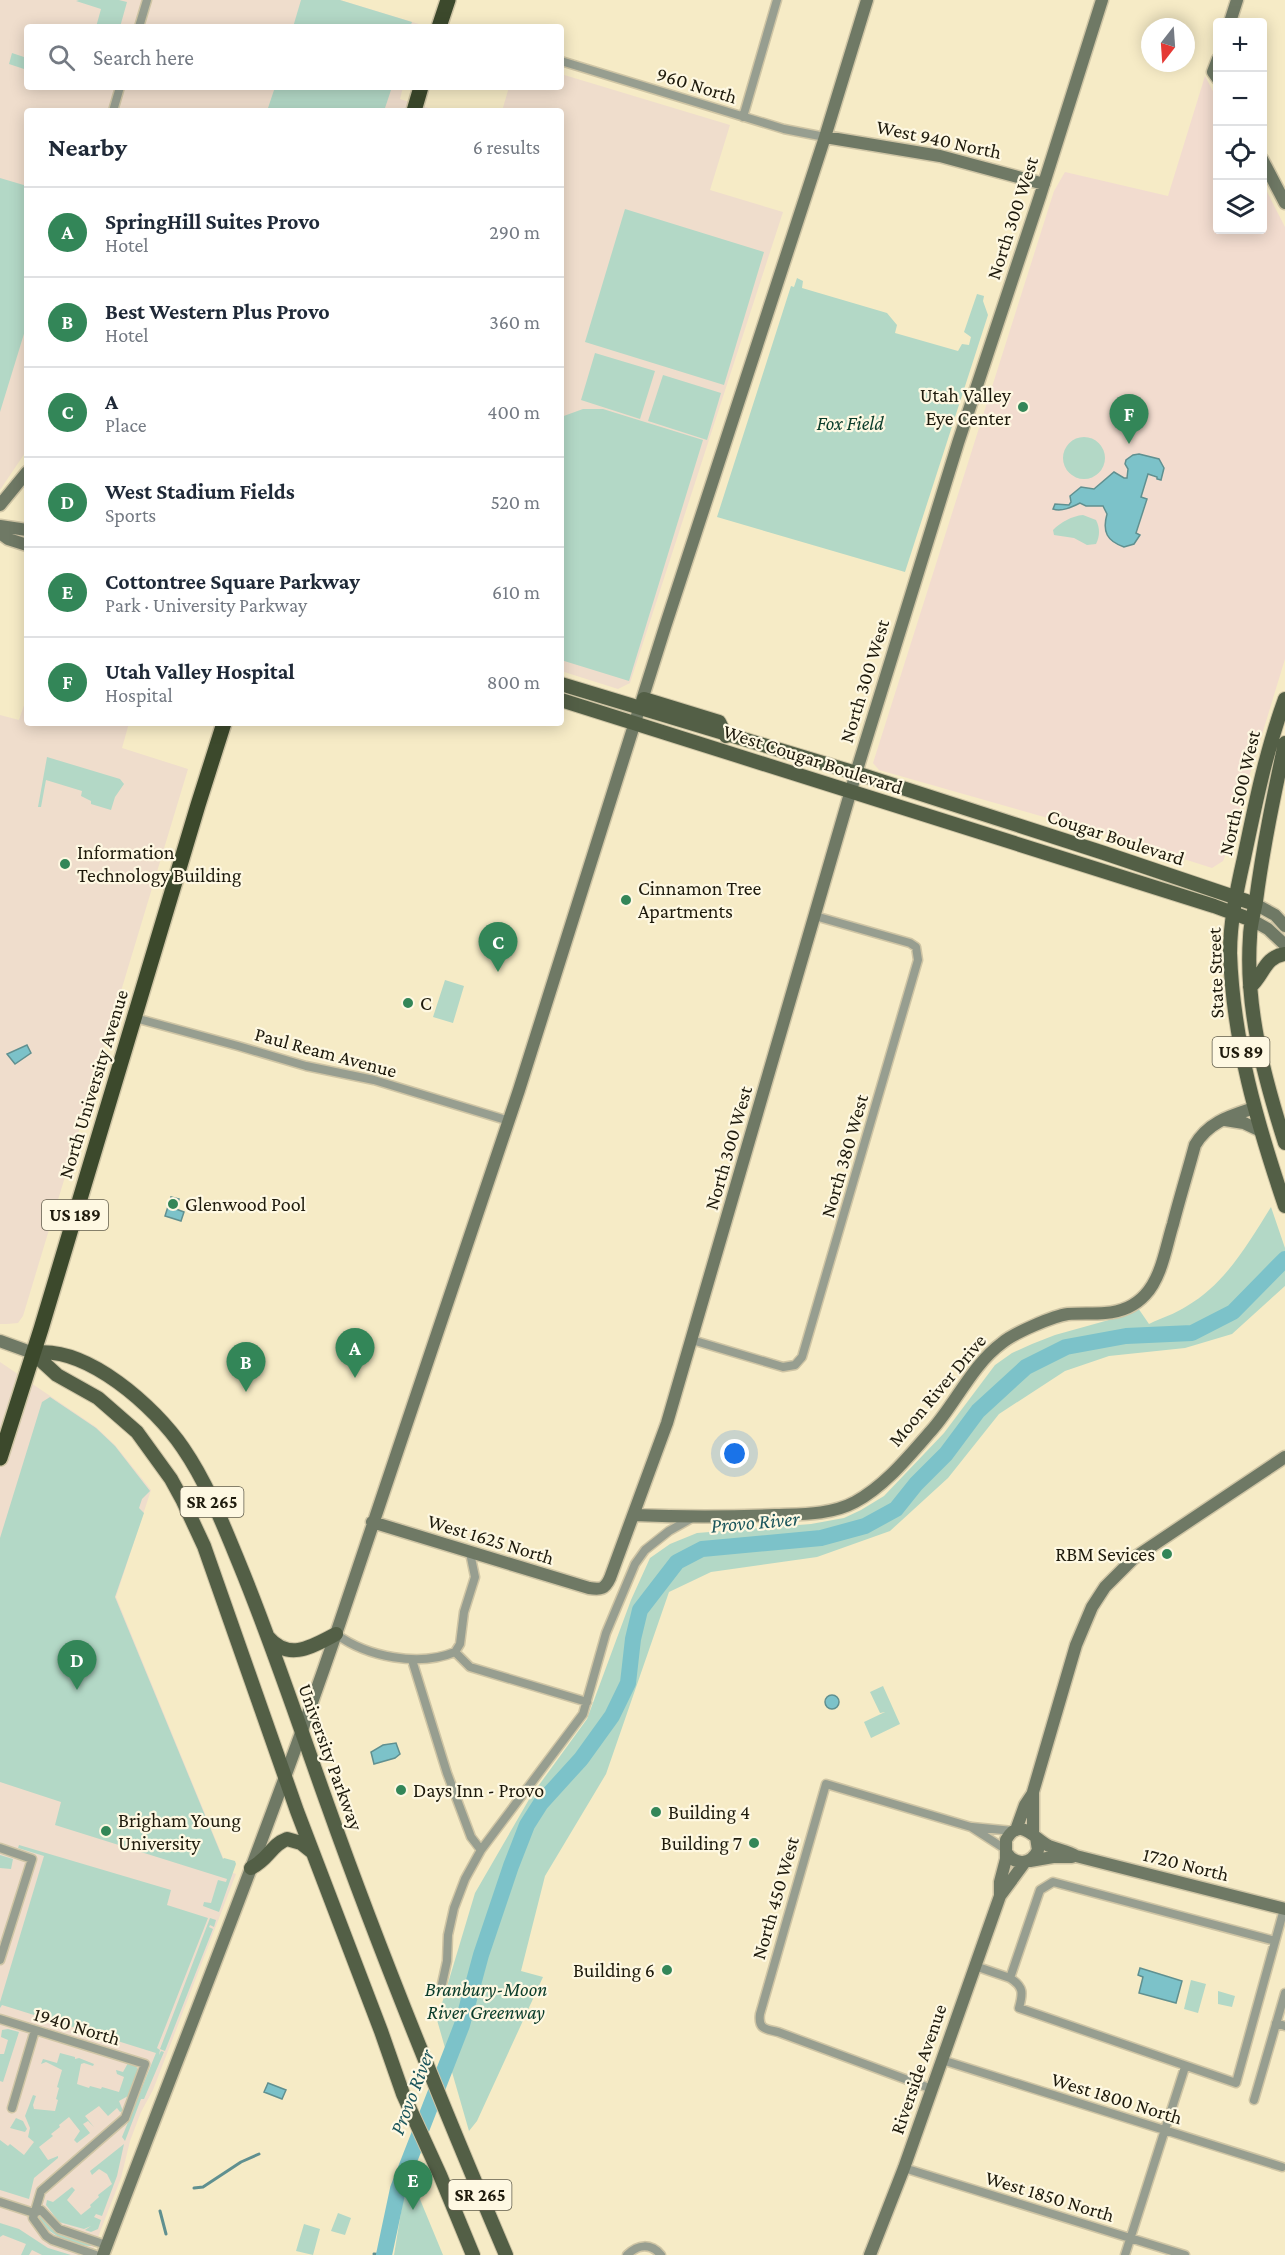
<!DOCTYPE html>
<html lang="en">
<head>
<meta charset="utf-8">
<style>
  :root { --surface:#fff; --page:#f2f2f3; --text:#1f2937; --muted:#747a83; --line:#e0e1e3; --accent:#338658 }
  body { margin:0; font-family:"Crimson Pro",serif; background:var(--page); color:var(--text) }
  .controls { position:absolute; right:18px; top:18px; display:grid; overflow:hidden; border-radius:6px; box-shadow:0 3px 15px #0003 }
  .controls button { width:54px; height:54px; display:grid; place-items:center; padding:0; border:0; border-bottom:2px solid var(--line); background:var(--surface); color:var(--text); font:30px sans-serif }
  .compass { position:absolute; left:1141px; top:18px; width:54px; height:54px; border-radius:50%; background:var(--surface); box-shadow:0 3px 15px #0003; rotate:197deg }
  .you { position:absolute; left:735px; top:1454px; width:21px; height:21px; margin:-15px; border:4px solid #fff; border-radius:50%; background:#1a73e8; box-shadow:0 0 0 9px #1a73e833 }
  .badge { display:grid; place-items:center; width:39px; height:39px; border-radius:50%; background:var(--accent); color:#fff; font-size:20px; font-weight:700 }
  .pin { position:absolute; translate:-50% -50px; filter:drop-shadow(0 2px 3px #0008) }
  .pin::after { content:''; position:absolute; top:32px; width:21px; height:18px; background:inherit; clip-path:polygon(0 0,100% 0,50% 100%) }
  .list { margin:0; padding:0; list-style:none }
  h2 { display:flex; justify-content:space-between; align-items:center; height:78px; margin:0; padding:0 24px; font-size:26px }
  h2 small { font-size:20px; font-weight:400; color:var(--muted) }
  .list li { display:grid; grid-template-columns:39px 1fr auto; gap:18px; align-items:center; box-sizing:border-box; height:90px; padding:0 24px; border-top:2px solid var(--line) }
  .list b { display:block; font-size:22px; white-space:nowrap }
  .list p { margin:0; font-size:20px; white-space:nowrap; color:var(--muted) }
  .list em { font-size:20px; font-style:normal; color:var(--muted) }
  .icon { flex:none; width:33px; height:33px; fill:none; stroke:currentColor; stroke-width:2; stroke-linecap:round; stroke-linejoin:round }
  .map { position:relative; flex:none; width:1285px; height:2255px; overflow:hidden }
  .search { position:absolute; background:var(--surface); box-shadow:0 3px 15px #0003; left:24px; top:24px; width:540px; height:66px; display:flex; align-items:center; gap:15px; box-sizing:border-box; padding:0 21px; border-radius:6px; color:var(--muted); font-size:22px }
  .panel { position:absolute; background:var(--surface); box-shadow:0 3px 15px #0003; left:24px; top:108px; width:540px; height:618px; border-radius:6px }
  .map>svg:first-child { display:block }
  .education { fill:#efddcc }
  .medical { fill:#f2dccf }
  .green { fill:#b3d8c6 }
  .water { fill:#7cc2c9; stroke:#609090; stroke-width:1.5 }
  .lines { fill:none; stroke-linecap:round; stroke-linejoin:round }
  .stream { stroke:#609090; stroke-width:3 }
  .river { stroke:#7cc2c9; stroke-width:16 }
  .street-casing { stroke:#cfc5a5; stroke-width:11 }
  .secondary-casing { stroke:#cfc5a5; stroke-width:15 }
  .primary-casing { stroke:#cfc5a5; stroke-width:16 }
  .highway-casing { stroke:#cfc5a5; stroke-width:18 }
  .street { stroke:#979e90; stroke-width:8 }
  .secondary { stroke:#6f7965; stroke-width:12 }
  .primary { stroke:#535f46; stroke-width:14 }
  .highway { stroke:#3c492c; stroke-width:15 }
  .poi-dot { fill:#338658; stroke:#fef8e2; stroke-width:2 }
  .labels { text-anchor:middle; stroke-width:4.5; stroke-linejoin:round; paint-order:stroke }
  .shield { fill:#fef8e2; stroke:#615d4c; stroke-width:1.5 }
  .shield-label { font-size:18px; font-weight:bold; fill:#1e1a0c }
  .street-label { font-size:20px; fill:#1e1a0c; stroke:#fef8e2 }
  .poi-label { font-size:20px; fill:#1e1a0c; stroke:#fef8e2; text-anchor:start }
  .park-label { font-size:20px; font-style:italic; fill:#0a3c2a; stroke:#fef8e2 }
  .water-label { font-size:21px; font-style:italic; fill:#1b565c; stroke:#fef8e2 }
</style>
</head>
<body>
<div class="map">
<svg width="1285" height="2255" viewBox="0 0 1285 2255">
  <rect width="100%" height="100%" fill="#f6ebc6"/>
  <!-- education -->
  <path class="education" d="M0,0H340L422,25L421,27H27V87H403L400,99L438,111H27V450L0,490Z
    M561,74L730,125L710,190L783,212L630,683L618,689L561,671V111H502L509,87H561Z
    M27,696V723H129L122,748L188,769L23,1316L18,1323L7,1324H0V715L19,720Z
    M0,1362L96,1427L115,1445L151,1490L116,1597L229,1872L236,1874L153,2090L141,2112L130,2141L121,2178L91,2255H0Z"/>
  <!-- medical -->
  <path class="medical" d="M1205,76L1217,99L1218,230H1262L1263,184L1285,227V659L1225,856L1223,861L1212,868L1115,837L879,770L873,763L1054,191L1065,172L1168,196Z"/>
  <!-- green -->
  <path class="green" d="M79,0H119L127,2L120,27H96L101,9L76,1Z
    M301,0H340L412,22L410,27H293Z
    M12,53L27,58V70L9,64Z
    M275,87H392L384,111H267Z
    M0,178L27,186V324L0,412Z
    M625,209L764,252L724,385L585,342Z
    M797,278L803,281L802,288L887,313L897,325L895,333L958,351L962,344L969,345L971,337L964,332L977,294L984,296L983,301L988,315L905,572L717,517L791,286L794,287Z
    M595,353L655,371L640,419L581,400Z
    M663,375L721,393L707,440L648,421Z
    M583,409H603L703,440L629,681L561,660V417Z
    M1063 458a21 21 0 1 1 42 0a21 21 0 1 1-42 0Z
    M1083,515L1096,520C1100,528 1100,536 1096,544L1087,545L1074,538L1054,535L1053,530C1061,522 1072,516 1083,515Z
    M47,757L120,779L124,784L115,797L111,810L91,804V801L81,796L82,791L46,780L41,807H38Z
    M445,980L464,986L453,1023L433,1017Z
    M1271,1207L1285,1248V1286L1232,1334L1185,1348L1109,1356L1065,1371L999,1414L948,1478L890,1531L817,1557L711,1572L669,1592L606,1774L545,1876L521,1971L543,1977L477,2121L469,2131L437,2020L475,1893L531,1796L587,1719L631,1600L650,1558L670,1544L697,1533L811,1524L844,1518L861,1510L884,1496L944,1433L995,1365L1012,1353L1032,1344L1055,1335L1116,1318L1138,1308L1149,1324C1161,1318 1175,1314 1187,1306C1225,1284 1248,1244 1271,1207Z
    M50,1397L96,1428L115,1446L150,1491L142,1499L139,1508L144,1513L115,1597L223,1859L224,1858L235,1861L236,1864L219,1912L203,1906L204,1902L211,1903L218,1880L226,1882L227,1879L55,1825L61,1802L0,1782V1538L42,1402Z
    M883,1686L900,1724L871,1738L864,1722L885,1712L880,1713L870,1692Z
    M19,1845L171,1890L167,1905L208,1918L157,2048L160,2050L159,2055L161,2051L164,2052L144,2099H141L125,2141L122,2137L156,2053L2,2005L0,2008V2002L44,1856L18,1848Z
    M0,1855L13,1859L11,1869L0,1868Z
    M210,1918L216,1920L214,1927L210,1925L209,1927L213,1929L165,2051L160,2049Z
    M1191,1980L1206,1984L1198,2013L1184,2009Z
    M1218,1991L1235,1996L1232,2007L1218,2004Z
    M8,2029L19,2032L3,2082L0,2081V2054H4L8,2040L1,2037L2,2030Z
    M60,2053L75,2057V2059L79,2058L94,2064L93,2066L84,2063L81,2064L77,2084L89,2088L90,2086L101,2089L102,2087L119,2092L124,2077L117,2074L116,2070L123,2072L128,2063L136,2066L138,2070L128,2096L119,2101L123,2111L120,2112L117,2108L108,2116L99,2106L85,2116L94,2127L88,2121L83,2124L90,2133L77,2143L74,2140L80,2131L69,2117L59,2125L60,2127L51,2134L53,2136L39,2147L48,2160L58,2156V2158L34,2178L29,2199L0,2190V2140L8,2146L10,2144L24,2155L34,2142L28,2137L30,2128L25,2116L33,2095L36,2096L33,2105L34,2109L55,2111L58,2100L56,2099L59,2088L57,2087L62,2070L46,2062L41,2064L43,2059L57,2063Z
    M16,2118L23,2121L27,2129L25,2132L10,2128Z
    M124,2144L117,2176L102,2216L96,2214L94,2217L101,2220L98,2229L91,2232L85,2230L91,2226L84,2229L59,2222L46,2205L47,2200L53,2202L72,2187L75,2190L67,2200L81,2215L91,2207L90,2205L99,2197L98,2195L112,2184L107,2174L99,2169L92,2175L90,2171Z
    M412,2180L443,2255H394L403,2200Z
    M338,2213L351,2218L345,2235L331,2231Z
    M38,2216H41L57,2232L91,2243V2246C71,2245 47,2235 38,2216Z
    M0,2223L19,2229L48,2248L71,2255H42L32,2250L29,2255H21L26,2244L3,2235L0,2237Z
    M304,2224L320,2229L313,2255L296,2251Z"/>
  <!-- water -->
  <path class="water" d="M1139,454L1159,459L1164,468L1161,480L1157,479V477L1148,474L1141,497L1147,499L1136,533L1140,535L1134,544L1124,547C1107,541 1102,532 1107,514L1103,506H1086L1080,503C1072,507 1062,512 1053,509L1055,504L1069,505L1071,502L1070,496L1081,487L1094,489L1114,472L1124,478H1127L1128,469L1125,464L1126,460L1133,455Z
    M27,1045L31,1053L15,1064L7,1054Z
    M171,1197L179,1199L176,1209L184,1212L181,1221L165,1216Z
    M825 1702a7 7 0 1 1 14 0a7 7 0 1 1-14 0Z
    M396,1743L400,1754L395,1758L374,1764L371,1752L383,1745Z
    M1140,1968L1182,1981L1176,2003L1139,1993L1143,1977L1138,1975Z
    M268,2083L286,2090L282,2099L264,2092Z"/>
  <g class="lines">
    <!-- stream -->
    <path class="stream" d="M194,2188L203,2187L241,2162L259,2154
      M160,2211L166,2234
      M374,2254L384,2255"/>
    <!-- river -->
    <path class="river" d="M384,2255L398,2189L462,2025L481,1955L511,1866L527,1825L541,1803L581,1759L612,1716L628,1683L633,1639L640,1610L677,1562L702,1549L821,1538L865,1526L896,1509L916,1484L946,1454L978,1411L1026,1367L1066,1347L1126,1336L1192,1333L1233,1312L1285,1259"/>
    <defs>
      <path id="street" d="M139,27L147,0
        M561,61L784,129L825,137
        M113,111L120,87
        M743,117L777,0
        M135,1018L238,1046L306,1066L374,1080L509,1121
        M692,1340L783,1367L795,1365L802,1357L918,960L916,947L910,943L815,916
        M336,1634C367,1657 419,1667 455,1652L470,1667L587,1702
        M455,1652L460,1644L464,1612L475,1577L470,1553
        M412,1660L447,1773L471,1837L481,1850
        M972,1827L1013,1831
        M0,1848L32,1859L0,1960
        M1275,1941L1053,1882L1040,1890L1010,1978C1024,1987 1023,1993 1019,2008L1236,2083L1284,1909
        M975,1966L1010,1978
        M442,1984L447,1961L448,1935L454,1908L465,1879L481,1850L583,1714L606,1633L635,1564L645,1550L669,1531L692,1518
        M0,2019L145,2064L125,2118L41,2191L33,2218L46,2236L52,2240L96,2255
        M1276,2023L1285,2026
        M942,2060L1282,2167
        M932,2089L778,2032C765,2029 758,2029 760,2014L826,1784L971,1827L1005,1849
        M1254,2100L1285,1993
        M12,2108L35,2030
        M904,2168L1185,2255
        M0,2202L34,2213L41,2210L59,2229L106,2245
        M627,2255C638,2244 651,2243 661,2255
        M1125,2255L1185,2067"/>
      <path id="secondary" d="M1230,22L1237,0
        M1218,59L1213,72L1218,79
        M825,137L940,156L1044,184
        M1262,159L1285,203
        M0,505L27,472
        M0,526L27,530
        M0,533L8,539L27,545
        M1255,904L1275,915L1285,926
        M1252,920L1268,929L1285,945
        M1225,1120L1244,1123L1261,1131
        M0,1341L33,1353
        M634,1515C681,1517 728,1517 775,1515C801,1514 831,1515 855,1502C885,1486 909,1456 931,1431C956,1403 972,1365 1002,1343C1014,1333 1053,1316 1068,1314C1080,1313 1093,1314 1105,1313C1120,1312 1134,1307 1145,1295C1162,1277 1166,1246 1173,1224C1180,1197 1188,1171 1195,1145C1208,1122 1230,1116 1254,1108
        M372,1522L589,1588C601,1590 605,1589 610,1578L667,1423L856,773L958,443L1040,196L1102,0
        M1016,1830L1025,1805L1033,1793
        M1033,1834V1792L1076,1645L1092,1607L1105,1587L1134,1558L1285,1457
        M1006,1852C1015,1866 1031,1865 1038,1850L1036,1837
        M1030,1861L1053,1857H1072
        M1000,1896V1882L1006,1859V1840C1020,1815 1034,1839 1049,1846C1059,1850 1068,1851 1076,1856L1285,1909
        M103,2255C181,2048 264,1843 336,1634L519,1090L665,627L825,137L867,0
        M870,2255L904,2168L1000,1896L1025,1862"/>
      <path id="primary" d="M561,684L856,773L1104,853L1255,904
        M644,699L719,722L726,736
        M1285,699C1266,751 1255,805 1244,858C1237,889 1230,921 1230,953C1233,1041 1257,1123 1285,1206
        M561,700L1214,906L1252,920
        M1285,743C1274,795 1263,847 1256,901C1254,913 1250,925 1250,937C1245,1007 1264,1077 1285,1143
        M1250,987C1264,975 1264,957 1285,954
        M33,1353C87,1345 155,1407 183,1448C207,1483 223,1524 239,1563C272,1643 299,1725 328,1806C382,1958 443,2107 506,2255
        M33,1353L57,1375L98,1398L137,1432L171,1479L183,1501L204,1546L297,1811L381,2031L403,2094L440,2175L473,2255
        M268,1637C289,1662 313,1646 336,1634
        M251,1868C269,1859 271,1845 287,1839L301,1843L311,1851"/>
      <path id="highway" d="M439,27L448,0
        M414,111L421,87
        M0,1458L41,1329L198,805L224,723"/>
    </defs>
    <!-- street casing -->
    <use href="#street" class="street-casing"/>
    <!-- secondary casing -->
    <use href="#secondary" class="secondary-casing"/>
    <!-- primary casing -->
    <use href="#primary" class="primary-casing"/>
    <!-- highway casing -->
    <use href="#highway" class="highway-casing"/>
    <!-- street -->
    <use href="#street" class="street"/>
    <!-- secondary -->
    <use href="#secondary" class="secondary"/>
    <!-- primary -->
    <use href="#primary" class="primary"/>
    <!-- highway -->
    <use href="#highway" class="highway"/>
  </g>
  <!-- markers -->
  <g class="poi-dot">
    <circle cx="1023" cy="407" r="6"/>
    <circle cx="65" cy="864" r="6"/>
    <circle cx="626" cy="900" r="6"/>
    <circle cx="408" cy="1003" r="6"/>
    <circle cx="173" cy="1204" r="6"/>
    <circle cx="1167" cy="1554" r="6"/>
    <circle cx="401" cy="1790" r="6"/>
    <circle cx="656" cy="1812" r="6"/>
    <circle cx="106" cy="1831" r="6"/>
    <circle cx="754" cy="1843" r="6"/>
    <circle cx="667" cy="1970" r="6"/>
  </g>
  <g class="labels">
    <!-- shield labels -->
    <g class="shield">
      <rect x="1212.5" y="1037" width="57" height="30" rx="4.5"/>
      <rect x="42" y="1200" width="66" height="30" rx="4.5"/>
      <rect x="180.5" y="1487" width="63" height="30" rx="4.5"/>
      <rect x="448.5" y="2180" width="63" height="30" rx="4.5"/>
    </g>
    <g class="shield-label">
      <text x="1241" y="1058">US 89</text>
      <text x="75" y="1221">US 189</text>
      <text x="212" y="1508">SR 265</text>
      <text x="480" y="2201">SR 265</text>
    </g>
    <!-- street labels -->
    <g class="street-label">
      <text transform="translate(697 85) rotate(17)" y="7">960 North</text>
      <text transform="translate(939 139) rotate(12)" y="7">West 940 North</text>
      <text transform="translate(1012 218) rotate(-72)" y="7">North 300 West</text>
      <text transform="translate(864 681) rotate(-73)" y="7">North 300 West</text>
      <text transform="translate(813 759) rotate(18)" y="7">West Cougar Boulevard</text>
      <text transform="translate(1239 793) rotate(-77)" y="7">North 500 West</text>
      <text transform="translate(1116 837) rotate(18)" y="7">Cougar Boulevard</text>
      <text transform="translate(1215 973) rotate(-92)" y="7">State Street</text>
      <text transform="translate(326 1052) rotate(15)" y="7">Paul Ream Avenue</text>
      <text transform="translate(93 1084) rotate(-73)" y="7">North University Avenue</text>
      <text transform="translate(728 1148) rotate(-74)" y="7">North 300 West</text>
      <text transform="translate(844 1156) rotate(-74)" y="7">North 380 West</text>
      <text transform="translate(937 1390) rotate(-50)" y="7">Moon River Drive</text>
      <text transform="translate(491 1539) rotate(17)" y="7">West 1625 North</text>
      <text transform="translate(331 1757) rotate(70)" y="7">University Parkway</text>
      <text transform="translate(1186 1864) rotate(14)" y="7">1720 North</text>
      <text transform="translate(775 1898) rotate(-74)" y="7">North 450 West</text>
      <text transform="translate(77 2026) rotate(17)" y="7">1940 North</text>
      <text transform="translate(918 2069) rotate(-71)" y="7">Riverside Avenue</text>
      <text transform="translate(1117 2098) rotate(17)" y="7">West 1800 North</text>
      <text transform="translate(1050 2196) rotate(17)" y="7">West 1850 North</text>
    </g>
    <!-- poi labels -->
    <g class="poi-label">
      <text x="1011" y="402" text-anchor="end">Utah Valley<tspan x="1011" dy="23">Eye Center</tspan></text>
      <text x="77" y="859">Information<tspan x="77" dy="23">Technology Building</tspan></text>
      <text x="638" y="895">Cinnamon Tree<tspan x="638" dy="23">Apartments</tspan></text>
      <text x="420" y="1010">C</text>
      <text x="185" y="1211">Glenwood Pool</text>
      <text x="1155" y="1561" text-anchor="end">RBM Sevices</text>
      <text x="413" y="1797">Days Inn - Provo</text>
      <text x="668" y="1819">Building 4</text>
      <text x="118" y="1827">Brigham Young<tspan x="118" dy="23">University</tspan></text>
      <text x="742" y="1850" text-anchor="end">Building 7</text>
      <text x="655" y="1977" text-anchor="end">Building 6</text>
    </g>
    <!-- park labels -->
    <g class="park-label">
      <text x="850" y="430">Fox Field</text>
      <text x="486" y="1996">Branbury-Moon<tspan x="486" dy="23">River Greenway</tspan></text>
    </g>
    <!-- water labels -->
    <g class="water-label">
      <text transform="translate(755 1522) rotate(-5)" y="7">Provo River</text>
      <text transform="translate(412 2092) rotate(-69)" y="7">Provo River</text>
    </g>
  </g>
</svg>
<div class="controls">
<button>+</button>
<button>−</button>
<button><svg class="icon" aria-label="locate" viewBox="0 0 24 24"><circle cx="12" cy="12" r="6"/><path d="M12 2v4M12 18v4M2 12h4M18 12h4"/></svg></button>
<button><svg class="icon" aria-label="layers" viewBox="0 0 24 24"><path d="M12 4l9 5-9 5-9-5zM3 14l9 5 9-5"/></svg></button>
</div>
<svg class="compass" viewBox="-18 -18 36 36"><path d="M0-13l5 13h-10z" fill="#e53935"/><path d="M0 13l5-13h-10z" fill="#747a83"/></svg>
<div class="you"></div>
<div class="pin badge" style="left:355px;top:1378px">A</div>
<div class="pin badge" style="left:246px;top:1392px">B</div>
<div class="pin badge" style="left:498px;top:972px">C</div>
<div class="pin badge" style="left:77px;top:1690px">D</div>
<div class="pin badge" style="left:413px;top:2210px">E</div>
<div class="pin badge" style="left:1129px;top:444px">F</div>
<div class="search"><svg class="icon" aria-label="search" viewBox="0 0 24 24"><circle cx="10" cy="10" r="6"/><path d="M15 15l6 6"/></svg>Search here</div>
<section class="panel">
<h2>Nearby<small>6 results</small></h2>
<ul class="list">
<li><span class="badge">A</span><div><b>SpringHill Suites Provo</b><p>Hotel</p></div><em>290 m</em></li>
<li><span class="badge">B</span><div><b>Best Western Plus Provo</b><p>Hotel</p></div><em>360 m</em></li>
<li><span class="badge">C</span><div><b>A</b><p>Place</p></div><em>400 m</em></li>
<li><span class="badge">D</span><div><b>West Stadium Fields</b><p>Sports</p></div><em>520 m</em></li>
<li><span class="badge">E</span><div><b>Cottontree Square Parkway</b><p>Park · University Parkway</p></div><em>610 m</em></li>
<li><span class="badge">F</span><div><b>Utah Valley Hospital</b><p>Hospital</p></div><em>800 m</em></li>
</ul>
</section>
</div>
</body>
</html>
